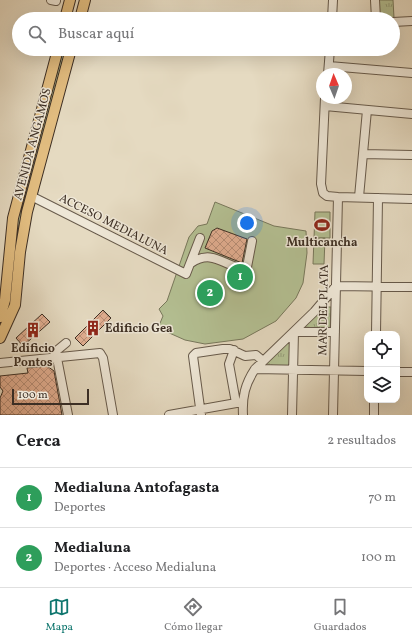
<!DOCTYPE html>
<html lang="es">
<head>
<meta charset="utf-8">
<style>
  :root { --surface:#fff; --page:#f2f2f2; --text:#202124; --muted:#757577; --line:#e0e0e0; --accent:#0f766e }
  body { margin:0; font-family:Vollkorn,serif; background:var(--page); color:var(--text) }
  .controls { position:absolute; right:12px; bottom:12px; display:grid; overflow:hidden; border-radius:8px; box-shadow:0 4px 16px #0002 }
  .controls button { width:36px; height:36px; display:grid; place-items:center; padding:0; border:0; border-bottom:1px solid var(--line); background:var(--surface); color:var(--text); font:20px sans-serif }
  .compass { position:absolute; left:316px; top:68px; width:36px; height:36px; border-radius:50%; background:var(--surface); box-shadow:0 4px 16px #0002; rotate:358deg }
  .scale { position:absolute; left:12px; bottom:10px; width:77px; box-sizing:border-box; padding-left:4px; border:2px solid #3d2f24; border-top:0; font-size:11px; line-height:14px; white-space:nowrap; color:#3d2f24; -webkit-text-stroke:3px #eee7d7; paint-order:stroke }
  .you { position:absolute; left:247px; top:223px; width:14px; height:14px; margin:-10px; border:3px solid #fff; border-radius:50%; background:#1a73e8; box-shadow:0 0 0 6px #1a73e833 }
  .badge { display:grid; place-items:center; width:26px; height:26px; border-radius:50%; background:var(--accent); color:#fff; font-size:13px; font-weight:700 }
  .pin { position:absolute; translate:-50% -50%; border:2px solid #fff; box-shadow:0 1px 4px #0006 }
  .list { margin:0; padding:0; list-style:none }
  h2 { display:flex; justify-content:space-between; align-items:center; height:52px; margin:0; padding:0 16px; font-size:17px }
  h2 small { font-size:13px; font-weight:400; color:var(--muted) }
  .list li { display:grid; grid-template-columns:26px 1fr auto; gap:12px; align-items:center; box-sizing:border-box; height:60px; padding:0 16px; border-top:1px solid var(--line) }
  .list b { display:block; font-size:15px; white-space:nowrap }
  .list p { margin:0; font-size:13px; white-space:nowrap; color:var(--muted) }
  .list em { font-size:13px; font-style:normal; color:var(--muted) }
  .icon { flex:none; width:22px; height:22px; fill:none; stroke:currentColor; stroke-width:2; stroke-linecap:round; stroke-linejoin:round }
  .map { position:relative; flex:none; width:412px; height:415px; overflow:hidden }
  .search { position:absolute; background:var(--surface); box-shadow:0 4px 16px #0002; left:12px; right:12px; top:12px; height:44px; display:flex; align-items:center; gap:10px; box-sizing:border-box; padding:0 14px; border-radius:22px; color:var(--muted); font-size:15px }
  .sheet { height:172px; background:var(--surface) }
  nav { display:flex; justify-content:space-around; align-items:center; box-sizing:border-box; height:56px; border-top:1px solid var(--line); background:var(--surface); font-size:11px; color:var(--muted) }
  nav a { display:grid; justify-items:center; gap:2px }
  nav .on { color:var(--accent) }
  .map>svg:first-child { display:block }
  .grass { fill:url(#grass-dots); stroke:#78785c }
  .park { fill:url(#park-tufts); stroke:#78785c }
  .pitch { fill:#b4c093; stroke:#78785c }
  .building { fill:url(#building-cross-hatch); stroke:#3d2f24 }
  .lines { fill:none; stroke-linecap:round; stroke-linejoin:round }
  .minor-casing { stroke:#675a4b; stroke-width:10 }
  .major-casing { stroke:#3d2f24; stroke-width:12 }
  .minor { stroke:#eee7d7; stroke-width:8 }
  .major { stroke:#e2bd80; stroke-width:10 }
  .labels { text-anchor:middle; stroke-width:3; stroke-linejoin:round; paint-order:stroke }
  .street-label { font-size:12px; fill:#3d2f24; stroke:#eee7d7 }
  .poi-label { font-size:12px; font-weight:bold; fill:#3d2f24; stroke:#eee7d7 }
</style>
</head>
<body>
<div class="map">
<svg width="412" height="415" viewBox="0 0 412 415">
  <defs>
    <pattern id="grass-dots" width="8" height="8" patternUnits="userSpaceOnUse"><rect width="8" height="8" fill="#b4c093"/><path d="M2 2h.1M6 6h.1" fill="none" stroke="#949c78" stroke-width="1.8" stroke-linecap="round"/></pattern>
    <pattern id="park-tufts" width="24" height="20" patternUnits="userSpaceOnUse"><rect width="24" height="20" fill="#b4c093"/><path d="M3 7l-1-3M5 7V3M7 7l1-3M15 17l-1-3M17 17v-4M19 17l1-3" fill="none" stroke="#949c78"/></pattern>
    <pattern id="building-cross-hatch" width="8" height="8" patternUnits="userSpaceOnUse"><rect width="8" height="8" fill="#e3af92"/><path d="M0 0l8 8M0 8l8-8" fill="none" stroke="#b98f77"/></pattern>
  </defs>
  <rect width="100%" height="100%" fill="#e5dac1"/>
  <filter id="stains"><feTurbulence type="fractalNoise" baseFrequency=".005" numOctaves="4"/><feColorMatrix values="0 0 0 0 .2 0 0 0 0 .09 0 0 0 0 .02 0 0 0 .5 -.17"/></filter>
  <radialGradient id="worn" r=".72"><stop offset=".6" stop-color="#630" stop-opacity="0"/><stop offset="1" stop-color="#630" stop-opacity=".3"/></radialGradient>
  <!-- grass -->
  <path class="grass" d="M60,49H67L23,207L17,238L12,293L7,292L11,246Z"/>
  <!-- park -->
  <path class="park" d="M377,0H393L394,18H378Z
    M326,307H331L330,329L304,327Z
    M291,337L290,367L262,366Z"/>
  <!-- pitch -->
  <path class="pitch" d="M215,202L274,226L306,231L307,253L303,283L296,298L276,321L243,339L205,344L185,340L158,328L163,316L159,309L167,301L189,237L198,226L207,224Z
    M315,212H330V238H314Z
    M314,238H325L324,264H313Z"/>
  <!-- building -->
  <path class="building" d="M217,228L247,239L242,263L205,248L212,231Z
    M103,310L111,318L83,346L75,338Z
    M42,314L50,322L23,346L16,338Z
    M47,366L54,371L62,415H0V398L3,391L0,387V376L28,373L27,368Z"/>
  <g class="lines">
    <defs>
      <path id="minor" d="M51,0L56,1
        M375,0L376,19
        M332,19L333,0
        M393,22L412,21
        M329,66L412,73
        M328,74L330,49
        M325,98L321,184L323,193L327,196L338,197L412,199
        M325,106L412,114
        M363,154L412,155
        M31,196L186,274L200,238
        M359,197L367,110
        M191,263C212,249 223,265 243,269L247,267L252,241
        M336,286L412,287
        M376,334L378,198
        M234,350L229,364L236,403
        M57,358L68,415
        M55,359V352L66,343
        M0,363L100,353L103,358L113,415
        M255,369L367,371
        M397,372H412
        M169,415L242,402
        M201,415L193,356L196,353L223,349H230L245,356L256,355L263,361
        M243,415C242,397 245,384 255,369L314,312L336,286
        M292,415L294,332H335
        M333,415L338,197
        M374,415V400"/>
      <path id="major" d="M65,19L70,0
        M80,19L85,0
        M0,317L5,300L13,218L58,49
        M0,338L15,305L20,252L27,212L71,49"/>
    </defs>
    <!-- minor casing -->
    <use href="#minor" class="minor-casing"/>
    <!-- major casing -->
    <use href="#major" class="major-casing"/>
    <!-- minor -->
    <use href="#minor" class="minor"/>
    <!-- major -->
    <use href="#major" class="major"/>
  </g>
  <!-- icons -->
  <defs>
    <symbol id="stadium-bare" viewBox="-9 -9 18 18"><path d="M0-5a6.5 5 0 1 0 0 10a6.5 5 0 1 0 0-10ZM-3.5-1.8h7v3.6h-7Z" fill="#8f2418" stroke="#eee7d7" stroke-width="2.5" paint-order="stroke"/></symbol>
    <symbol id="building-bare" viewBox="-9 -9 18 18"><path d="M-4-6H4V6H1V3H-1V6H-4ZM-2.5-4.3h1.7v1.8h-1.7ZM.8-4.3h1.7v1.8H.8ZM-2.5-1h1.7V.8h-1.7ZM.8-1h1.7V.8H.8Z" fill="#8f2418" stroke="#eee7d7" stroke-width="2.5" paint-order="stroke"/></symbol>
  </defs>
  <g fill-rule="evenodd">
    <use href="#stadium-bare" x="311" y="214" width="22" height="22"/>
    <use href="#building-bare" x="82" y="317" width="22" height="22"/>
    <use href="#building-bare" x="22" y="319" width="22" height="22"/>
  </g>
  <g class="labels">
    <!-- street labels -->
    <g class="street-label">
      <text transform="translate(32 144) rotate(-75)" y="4">AVENIDA ANGAMOS</text>
      <text transform="translate(114 224) rotate(27)" y="4">ACCESO MEDIALUNA</text>
      <text transform="translate(323 310) rotate(-89)" y="4">MAR DEL PLATA</text>
    </g>
    <!-- poi labels -->
    <g class="poi-label">
      <text x="322" y="246">Multicancha</text>
      <text x="105" y="332" text-anchor="start">Edificio Gea</text>
      <text x="33" y="352">Edificio<tspan x="33" dy="14">Pontos</tspan></text>
    </g>
  </g>
  <rect width="100%" height="100%" filter="url(#stains)"/>
  <rect width="100%" height="100%" fill="url(#worn)"/>
</svg>
<div class="controls">
<button><svg class="icon" aria-label="locate" viewBox="0 0 24 24"><circle cx="12" cy="12" r="6"/><path d="M12 2v4M12 18v4M2 12h4M18 12h4"/></svg></button>
<button><svg class="icon" aria-label="layers" viewBox="0 0 24 24"><path d="M12 4l9 5-9 5-9-5zM3 14l9 5 9-5"/></svg></button>
</div>
<svg class="compass" viewBox="-18 -18 36 36"><path d="M0-13l5 13h-10z" fill="#e53935"/><path d="M0 13l5-13h-10z" fill="#757577"/></svg>
<div class="scale">100 m</div>
<div class="you"></div>
<div class="pin badge" style="left:240px;top:277px;background:#2e9e5b">1</div>
<div class="pin badge" style="left:210px;top:293px;background:#2e9e5b">2</div>
<div class="search"><svg class="icon" aria-label="search" viewBox="0 0 24 24"><circle cx="10" cy="10" r="6"/><path d="M15 15l6 6"/></svg>Buscar aquí</div>
</div>
<section class="sheet">
<h2>Cerca<small>2 resultados</small></h2>
<ul class="list">
<li><span class="badge" style="background:#2e9e5b">1</span><div><b>Medialuna Antofagasta</b><p>Deportes</p></div><em>70 m</em></li>
<li><span class="badge" style="background:#2e9e5b">2</span><div><b>Medialuna</b><p>Deportes · Acceso Medialuna</p></div><em>100 m</em></li>
</ul>
</section>
<nav>
<a class="on"><svg class="icon" aria-label="map" viewBox="0 0 24 24"><path d="M3 6l6-2 6 2 6-2v14l-6 2-6-2-6 2zM9 4v14M15 6v14"/></svg>Mapa</a>
<a><svg class="icon" aria-label="directions" viewBox="0 0 24 24"><path d="M12 3l9 9-9 9-9-9zM9 14v-3h6M13 9l2 2-2 2"/></svg>Cómo llegar</a>
<a><svg class="icon" aria-label="saved" viewBox="0 0 24 24"><path d="M7 4h10v16l-5-4-5 4z"/></svg>Guardados</a>
</nav>
</body>
</html>
